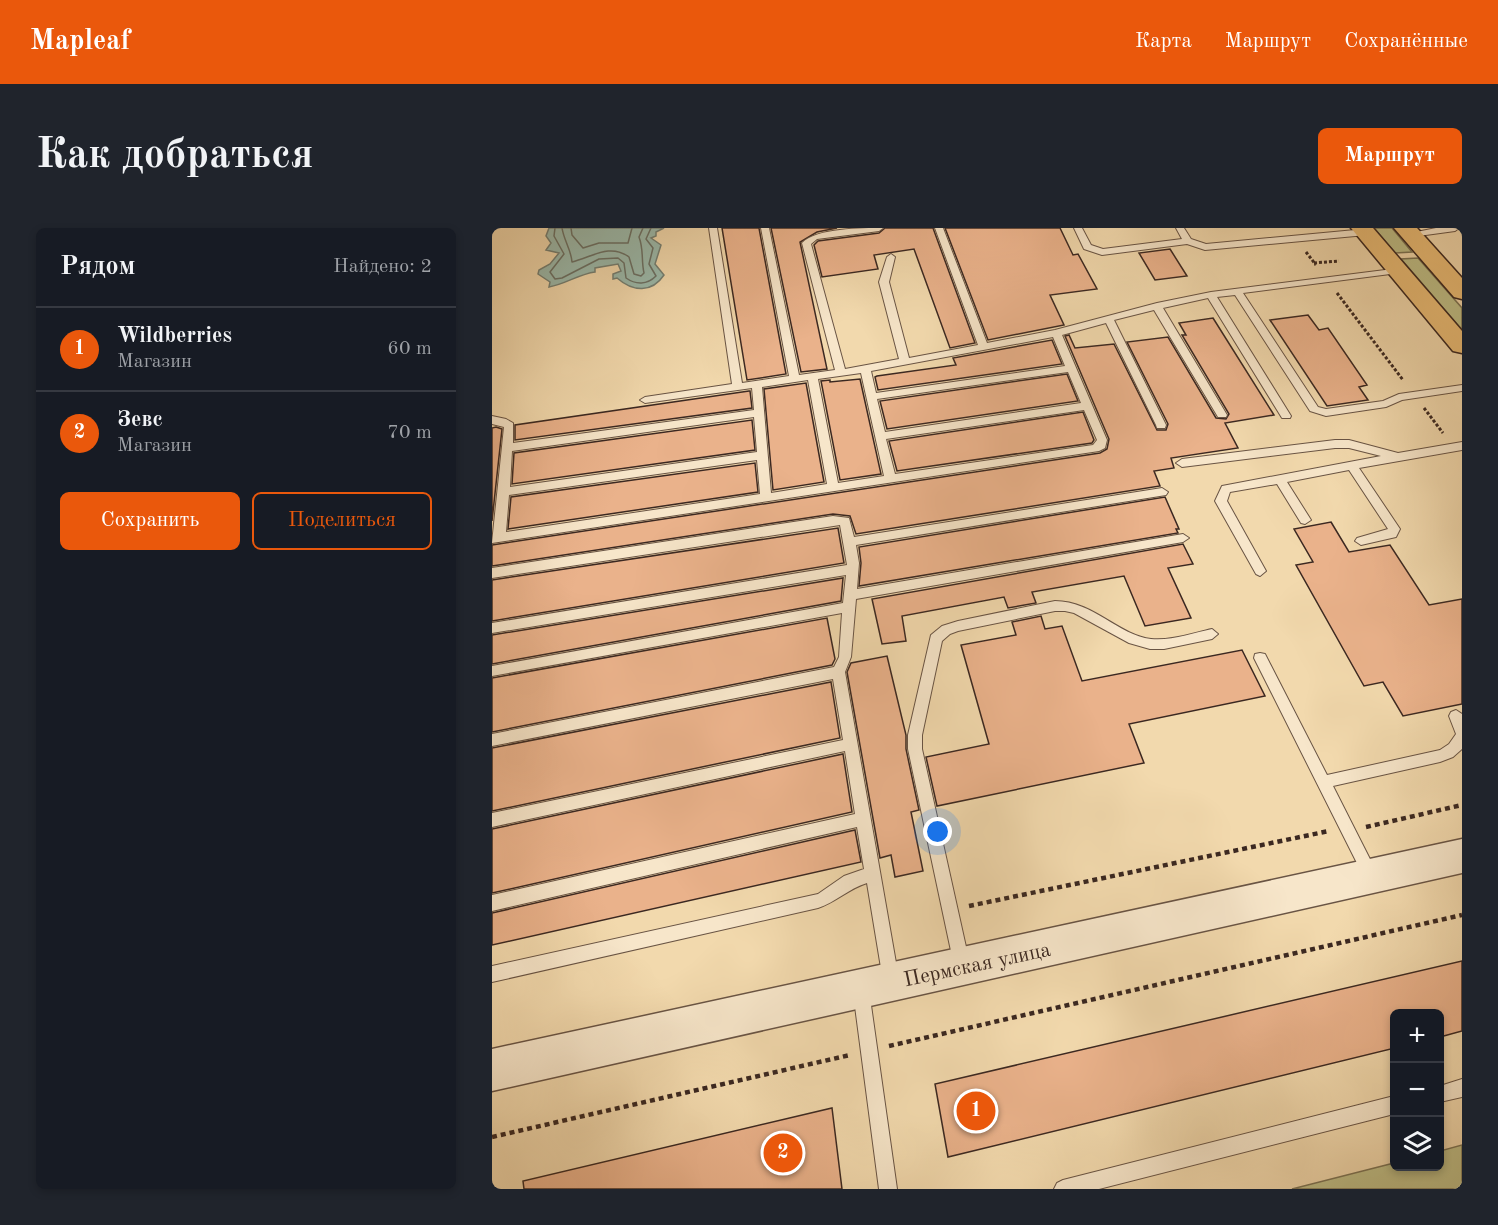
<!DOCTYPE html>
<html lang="ru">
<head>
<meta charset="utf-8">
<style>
  :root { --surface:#171b24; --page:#20242c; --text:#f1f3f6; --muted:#9ea1a6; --line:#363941; --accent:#ea580c }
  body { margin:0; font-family:"Old Standard TT",serif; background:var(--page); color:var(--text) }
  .controls { position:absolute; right:18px; bottom:18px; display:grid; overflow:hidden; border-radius:9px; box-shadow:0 3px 9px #0003 }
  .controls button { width:54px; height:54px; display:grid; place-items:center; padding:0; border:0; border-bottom:2px solid var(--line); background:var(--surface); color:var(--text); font:30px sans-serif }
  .you { position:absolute; left:446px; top:604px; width:21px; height:21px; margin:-15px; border:4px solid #fff; border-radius:50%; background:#1a73e8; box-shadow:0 0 0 9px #1a73e833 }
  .badge { display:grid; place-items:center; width:39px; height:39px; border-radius:50%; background:var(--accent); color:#fff; font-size:20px; font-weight:700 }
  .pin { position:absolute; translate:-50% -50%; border:3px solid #fff; box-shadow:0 2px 6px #0006 }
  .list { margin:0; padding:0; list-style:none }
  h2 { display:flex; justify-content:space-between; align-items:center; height:78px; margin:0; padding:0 24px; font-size:26px }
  h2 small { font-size:20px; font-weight:400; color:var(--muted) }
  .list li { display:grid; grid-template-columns:39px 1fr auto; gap:18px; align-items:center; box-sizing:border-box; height:84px; padding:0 24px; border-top:2px solid var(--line) }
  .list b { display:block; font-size:22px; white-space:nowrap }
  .list p { margin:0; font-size:20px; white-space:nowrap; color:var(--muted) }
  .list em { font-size:20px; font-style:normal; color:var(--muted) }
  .actions { display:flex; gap:12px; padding:18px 24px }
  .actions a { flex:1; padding:14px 0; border:2px solid var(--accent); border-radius:9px; text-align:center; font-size:21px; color:var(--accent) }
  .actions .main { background:var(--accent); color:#fff }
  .icon { flex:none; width:33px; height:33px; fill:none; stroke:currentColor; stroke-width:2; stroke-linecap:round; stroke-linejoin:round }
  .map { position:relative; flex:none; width:970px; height:961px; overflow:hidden; border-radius:9px }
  header { display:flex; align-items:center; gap:36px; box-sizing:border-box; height:84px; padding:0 30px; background:var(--accent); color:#fff }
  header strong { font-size:28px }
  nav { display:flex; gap:33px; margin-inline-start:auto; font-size:21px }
  .intro { display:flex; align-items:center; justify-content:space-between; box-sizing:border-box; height:144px; padding:0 36px }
  h1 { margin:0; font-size:42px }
  .button { padding:15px 27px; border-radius:9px; background:var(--accent); color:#fff; font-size:21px; font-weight:700 }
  main { display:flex; gap:36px; padding:0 36px }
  aside { flex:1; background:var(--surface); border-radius:9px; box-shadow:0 3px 9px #0003 }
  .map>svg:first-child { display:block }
  .green { fill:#bebe87; stroke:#7c7354; stroke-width:1.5 }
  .water { fill:#9bbaac; stroke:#758074; stroke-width:1.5 }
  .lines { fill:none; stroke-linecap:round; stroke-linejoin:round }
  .shore { stroke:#6b7166; stroke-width:1.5 }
  .building { fill:#eab28b; stroke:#3b2821; stroke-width:1.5 }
  .service-casing { stroke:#695444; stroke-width:2 }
  .tertiary-casing { stroke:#695444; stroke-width:3 }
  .primary-casing { stroke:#3b2821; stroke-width:3 }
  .path-far1 { stroke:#3b2821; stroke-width:3; stroke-dasharray:3 2; stroke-linecap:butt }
  .path { stroke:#3b2821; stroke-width:4.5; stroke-dasharray:5 4; stroke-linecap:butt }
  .service { fill:#f7e6ca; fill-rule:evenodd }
  .tertiary { fill:#f7e6ca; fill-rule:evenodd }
  .primary { fill:#e9bc76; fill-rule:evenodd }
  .labels { text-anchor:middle; stroke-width:4.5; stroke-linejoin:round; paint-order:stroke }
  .street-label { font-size:21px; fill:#3b2821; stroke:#f7e6ca }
</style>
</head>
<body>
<header>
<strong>Mapleaf</strong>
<nav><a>Карта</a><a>Маршрут</a><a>Сохранённые</a></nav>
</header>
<div class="intro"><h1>Как добраться</h1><a class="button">Маршрут</a></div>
<main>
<aside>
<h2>Рядом<small>Найдено: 2</small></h2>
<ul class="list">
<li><span class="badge">1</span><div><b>Wildberries</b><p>Магазин</p></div><em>60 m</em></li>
<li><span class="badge">2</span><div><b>Зевс</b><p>Магазин</p></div><em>70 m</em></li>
</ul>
<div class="actions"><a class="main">Сохранить</a><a>Поделиться</a></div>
</aside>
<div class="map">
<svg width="970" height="961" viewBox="0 0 970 961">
  <rect width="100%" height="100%" fill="#f2d9ad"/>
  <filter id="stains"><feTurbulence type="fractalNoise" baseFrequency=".00333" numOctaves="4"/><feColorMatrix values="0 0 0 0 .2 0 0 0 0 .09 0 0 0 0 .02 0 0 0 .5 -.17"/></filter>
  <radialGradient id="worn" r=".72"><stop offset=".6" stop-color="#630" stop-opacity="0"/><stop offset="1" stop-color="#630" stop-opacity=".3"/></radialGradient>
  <!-- green -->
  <path class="green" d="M882,0H900L920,24L903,25Z
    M926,30L970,80V102L909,31Z
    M970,917V961H800L902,935V938H948V923Z"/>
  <!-- water -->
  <path class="water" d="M57,0H172L164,4V8L159,10L169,17L163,36L172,47C160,65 141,64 125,50L121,51V46L129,43L126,36L103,40V44C87,46 74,56 57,59L58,54L46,46L47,42L58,36L67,25L54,22L59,15L54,8Z"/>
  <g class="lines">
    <!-- shore -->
    <path class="shore" d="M63,0L62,8L72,26L58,44L63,51L70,50L107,31L126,30L132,35L134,50C144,57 155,57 164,48L157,36L161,20L154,11L159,0
      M70,0C72,13 79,21 80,34C100,29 118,15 137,29L142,46L149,48L152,45C149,32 152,22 147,9L151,0
      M79,0L80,7L91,20L107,15H136L140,0"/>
  </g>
  <!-- building -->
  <path class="building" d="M230,0H267L294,146L255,152Z
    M279,0H345L325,4L308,14L335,141L309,144Z
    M393,0H441L483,115L458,120L422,21L382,27L386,41L330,49L322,17L326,13L387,5Z
    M453,0H568L581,27L586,26L605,61L558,67L572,97L496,112Z
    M678,21L695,48L663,52L647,25Z
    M816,87L827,102L836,100L875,157L867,159L876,172L835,178L778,92Z
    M721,90L782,187L733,195L746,220L679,230L682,240L662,243L668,258L364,306L358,288L341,286L0,338V317L608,225L615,221L617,211L573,108L577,107L583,120L622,116L665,202H674L676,196L635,114L676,109L724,190L734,191L737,186L690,107H694L687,95Z
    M560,112L570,136L386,162L383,149L385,148L464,137L461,130Z
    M575,146L586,173L395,201L388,173Z
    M368,151L389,246L348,252L329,153L338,152V154Z
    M314,155L332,254L281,262L272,161Z
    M257,163H258L260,180L23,212V197Z
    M591,184L602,212L600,215L405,243L397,213Z
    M260,192L263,222L20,256L22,225Z
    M4,199L10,201L0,293V200Z
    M263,235L266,264L16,301L19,269Z
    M673,269L687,301H684L686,305L367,358L369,335L367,319Z
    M839,294L857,324L898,317L937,377L970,371V476L911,488L891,454L872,458L804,337L821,334L802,301Z
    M346,300L352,335L0,393V352Z
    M691,316L701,336L676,340L699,390L653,398L632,348L540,364L544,375L516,380L512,369L410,388L414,413L390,416L380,371Z
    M351,350L349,373L0,436V407Z
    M549,388L553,401L570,398L590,453L750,422L773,468L637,496L652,535L445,578L434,529L497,516L469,417L524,407L520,394Z
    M335,390L343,431L340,437L0,504V450Z
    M395,428L414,507V521L427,582L419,584L431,643L403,649L399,627L388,630L355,444L359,435Z
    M339,454L348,510L0,583V520Z
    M351,526L360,584L0,665V601Z
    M363,602L369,634L0,717V685Z
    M970,733V803L948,809V786H903V820L456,929L443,856Z
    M340,880L350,961H32L31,953Z"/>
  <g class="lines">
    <defs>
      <path id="service" d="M217,0H225L250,155L297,148L269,0H277L307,147L343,142L310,15C325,0 369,0 391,0L387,3L325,11L319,16L353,141L407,131L387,54L395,29L399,26L403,29L397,54L417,130L486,117L443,0H451L495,115L563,102L665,75L719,64L909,40V44L906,45L751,65L826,179L834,181L891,173L907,166L970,157V163L910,172L894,179L834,188L818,183L743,67L725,69L799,188L798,190H790L716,70L671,80L735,187L734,189H726L662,82L622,92L674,197L673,200H665L664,197L614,95L570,107L615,212L613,220L607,223L0,315L12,199L0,196V188L14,191L21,195V215L262,182L260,160L153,175L148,172L153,169L240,156ZM561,109L573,138L384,165L379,143ZM576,144L589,175L393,204L385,171ZM369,145L392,248L346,255L326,151ZM316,152L335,256L279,265L270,159ZM592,182L605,212L601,217L403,246L394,211ZM262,189L265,224L18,259L20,223ZM265,232L268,266L14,304L17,267Z
        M582,0H590L599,17L611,21L690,11L684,0H692L699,11L714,16L874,1L878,4L874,7L713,22L695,16L610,27L592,21Z
        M944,0H967L963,3L919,9L915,6Z
        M843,212H857L906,225L970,214V222L867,240L908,301L904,309L869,317L863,313L865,310L896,301L857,242L795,254L819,292L813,296L809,295L785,256L738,264L735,273L774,343L768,348L764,346L723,273L730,258L889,228L857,220H843L690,239L684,235L690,231Z
        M670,260L676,264L674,267L364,317L367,335L365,361L691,306L697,310L691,314L364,371L359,429L353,444L407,752L405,758L399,760L393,758L391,752L375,655C356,661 344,674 326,680L0,754V738L326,666L352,648L372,641L365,599L0,683V667L363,586L353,523L0,599V585L351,512L341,451L0,518V506L342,439L347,429L350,385L0,448V438L351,375L354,347L0,405V395L355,337L348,297L0,350V340L341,288L357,290L362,309Z
        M563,373C601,373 626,407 659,411C679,413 701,405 720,401L726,406L720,411L672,421H658L637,415L582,385L573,383H563L466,403L458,406L450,413L430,507V521L478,737L476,743L470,745L464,743L462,737L416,521V507L439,407L450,398L466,393Z
        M768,425L773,426L835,547L948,522L957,516L964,506L957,488L959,484L964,482L970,486V521L961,529L948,534L841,558L884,643L887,648L884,653L879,655L874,653L762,430L763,426Z
        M369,755L375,757L377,763L405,961H387L361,763L363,757Z
        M970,851V869L948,874V858Z
        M902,868V886L607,961H562L565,955L571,952Z"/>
      <path id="tertiary" d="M970,611V645L0,863V821Z"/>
      <path id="primary" d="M859,0H881L970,103V125L961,123Z
        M902,0H925L970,50V71L962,69Z"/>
    </defs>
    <!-- service casing -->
    <use href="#service" class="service-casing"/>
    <!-- tertiary casing -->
    <use href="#tertiary" class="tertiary-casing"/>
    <!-- primary casing -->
    <use href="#primary" class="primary-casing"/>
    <!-- path-far1 -->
    <path class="path-far1" d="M814,24L824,37
      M822,35L847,33
      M845,65L911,152
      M932,180L951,205"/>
    <!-- path -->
    <path class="path" d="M874,599L970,577
      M477,678L837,603
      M397,818L970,687
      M0,909L358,827"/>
    <!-- service -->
    <use href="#service" class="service"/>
    <!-- tertiary -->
    <use href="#tertiary" class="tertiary"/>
    <!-- primary -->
    <use href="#primary" class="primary"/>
  </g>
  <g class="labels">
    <!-- street labels -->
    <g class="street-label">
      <text transform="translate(485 736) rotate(-12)" y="7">Пермская улица</text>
    </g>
  </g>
  <rect width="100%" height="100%" filter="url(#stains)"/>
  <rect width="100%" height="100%" fill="url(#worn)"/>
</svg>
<div class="controls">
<button>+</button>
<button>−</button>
<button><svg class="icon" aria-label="layers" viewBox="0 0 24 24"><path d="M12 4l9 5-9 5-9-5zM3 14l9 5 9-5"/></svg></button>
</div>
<div class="you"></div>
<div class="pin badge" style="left:484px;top:883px">1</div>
<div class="pin badge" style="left:291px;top:925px">2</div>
</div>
</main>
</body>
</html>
